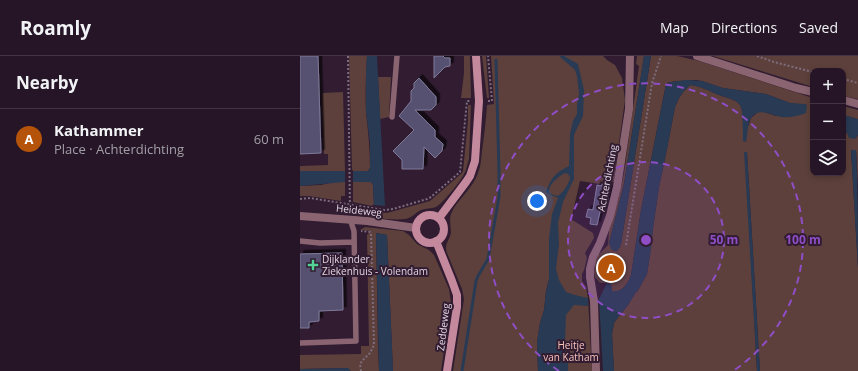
<!DOCTYPE html>
<html lang="en">
<head>
<meta charset="utf-8">
<style>
  :root { --surface:#251526; --page:#312232; --text:#f1f3f6; --muted:#a39fa7; --line:#423443; --accent:#b45309 }
  body { margin:0; font-family:"Open Sans",sans-serif; background:var(--page); color:var(--text) }
  .controls { position:absolute; right:12px; top:12px; display:grid; overflow:hidden; border-radius:8px; box-shadow:0 2px 6px #0003 }
  .controls button { width:36px; height:36px; display:grid; place-items:center; padding:0; border:0; border-bottom:1px solid var(--line); background:var(--surface); color:var(--text); font:20px sans-serif }
  .you { position:absolute; left:237px; top:145px; width:14px; height:14px; margin:-10px; border:3px solid #fff; border-radius:50%; background:#1a73e8; box-shadow:0 0 0 6px #1a73e833 }
  .badge { display:grid; place-items:center; width:26px; height:26px; border-radius:50%; background:var(--accent); color:#fff; font-size:13px; font-weight:700 }
  .pin { position:absolute; translate:-50% -50%; border:2px solid #fff; box-shadow:0 1px 4px #0006 }
  .list { margin:0; padding:0; list-style:none }
  h2 { display:flex; justify-content:space-between; align-items:center; height:52px; margin:0; padding:0 16px; font-size:17px }
  h2 small { font-size:13px; font-weight:400; color:var(--muted) }
  .list li { display:grid; grid-template-columns:26px 1fr auto; gap:12px; align-items:center; box-sizing:border-box; height:60px; padding:0 16px; border-top:1px solid var(--line) }
  .list b { display:block; font-size:15px; white-space:nowrap }
  .list p { margin:0; font-size:13px; white-space:nowrap; color:var(--muted) }
  .list em { font-size:13px; font-style:normal; color:var(--muted) }
  .icon { flex:none; width:22px; height:22px; fill:none; stroke:currentColor; stroke-width:2; stroke-linecap:round; stroke-linejoin:round }
  .map { position:relative; flex:none; width:558px; height:315px; overflow:hidden }
  header { display:flex; align-items:center; gap:24px; box-sizing:border-box; height:56px; padding:0 20px; background:var(--surface); border-bottom:1px solid var(--line) }
  header strong { font-size:19px }
  nav { display:flex; gap:22px; margin-inline-start:auto; font-size:14px }
  main { display:flex }
  aside { flex:1; background:var(--surface) }
  .map>svg:first-child { display:block }
  .green { fill:#5d403b }
  .water { fill:#293a54; fill-rule:evenodd }
  .lines { fill:none; stroke-linecap:round; stroke-linejoin:round }
  .stream { stroke:#293a54; stroke-width:3 }
  .building { fill:#56516f; stroke:#7f7a9a; filter:url(#shadow) }
  .path { stroke:#7d6c7e; stroke-width:2; stroke-dasharray:2 2; stroke-linecap:butt }
  .service { stroke:#8a6571; stroke-width:5.5 }
  .minor { stroke:#8a6571; stroke-width:8 }
  .tertiary { stroke:#8a6571; stroke-width:8 }
  .secondary { stroke:#c4899d; stroke-width:8 }
  .ring { fill:none; stroke:#8f4dc6; stroke-width:2; stroke-dasharray:7 5 }
  .poi-dot { fill:#53d396; stroke:#311c32; stroke-width:1.5 }
  .labels { text-anchor:middle; stroke-width:4; stroke-linejoin:round; paint-order:stroke }
  .street-label { font-size:10px; fill:#e0d3e1; stroke:#311c32 }
  .poi-label { font-size:10px; fill:#e0d3e1; stroke:#311c32; text-anchor:start }
  .park-label { font-size:10px; fill:#fcc5bb; stroke:#311c32 }
  .centre { fill:#8f4dc6; stroke:#311c32; stroke-width:2 }
  .ring-label { font-size:12px; text-anchor:middle; font-weight:bold; fill:#8f4dc6; stroke:#311c32; stroke-width:4; stroke-linejoin:round; paint-order:stroke }
</style>
</head>
<body>
<header>
<strong>Roamly</strong>
<nav><a>Map</a><a>Directions</a><a>Saved</a></nav>
</header>
<main>
<aside>
<h2>Nearby<small></small></h2>
<ul class="list">
<li><span class="badge">A</span><div><b>Kathammer</b><p>Place · Achterdichting</p></div><em>60 m</em></li>
</ul>
</aside>
<div class="map">
<svg width="558" height="315" viewBox="0 0 558 315">
  <defs>
    <filter id="shadow"><feDropShadow dx="3.5" dy="-3.5" stdDeviation="0" flood-color="#0009"/></filter>
  </defs>
  <rect width="100%" height="100%" fill="#311c32"/>
  <!-- green -->
  <path class="green" d="M49,0H67C66,18 65,37 66,56C68,75 70,93 70,112L68,115H53L52,113Z
    M164,0H170L171,42H161L164,17Z
    M182,0H186L189,42H187Z
    M191,0H303L307,4L315,9L322,22L325,44L313,130L280,125L271,164L274,165L293,177L294,182L285,197L287,202L284,214L282,218V225L286,231L288,242L292,315H252L249,182V223L246,235L244,254L240,267L237,286L238,315H153L164,243L162,233L147,197C144,187 149,186 151,177C151,171 149,164 151,158C157,143 173,133 178,117C181,110 181,103 182,95C184,80 186,65 187,49L194,48Z
    M337,0H344L324,128L309,187L312,194L317,195L320,191L321,188L351,0H377L399,5L513,42V117H543V72L547,77L556,82L558,79V130L556,94H551L558,212V315H460L447,96H445L457,315H314L312,278L314,267L316,264L328,249L336,236H337L347,218L351,192L353,172L359,131L367,93L375,51L379,42L384,35L390,29C401,30 409,35 419,39C426,42 438,43 441,51C444,57 443,77 443,85L451,62L458,56H464L476,60L507,49L490,47L466,38L423,32L402,25L396,24L376,25L367,27L366,28L341,154L331,219C328,227 323,236 312,236L311,228L307,227H300L295,221L294,216L295,207L298,199L308,189L309,174L318,144L324,117L339,10L336,8Z
    M413,0H558V43L543,40V15H513V31Z
    M78,21H91L89,61L80,63Z
    M43,36L45,115H0V110L28,109V98H24L22,37Z
    M168,49H171L169,103C167,108 167,113 164,118C160,126 143,147 136,151C131,153 126,152 121,154C115,157 112,162 105,163C89,165 71,160 55,159L56,154L58,153L87,157L130,145L162,117L163,115L168,65Z
    M543,50L558,54V63L543,59Z
    M68,125L71,126L73,129L74,149L73,148L72,150L53,146V126Z
    M34,126H45V140H41V145L9,140H0V130L21,129Z
    M65,171L103,175L109,179L117,188L129,194L134,199L149,233L151,247L141,315H93L87,179L76,177L78,290L79,315H51L47,312L0,313V299L61,298V290H69L67,179L71,175L60,174Z"/>
  <!-- water -->
  <path class="water" d="M67,0H77L85,150L74,149L73,129L71,126H53V115H68L70,112V88L66,55V15Z
    M259,0H264L278,8L284,34L283,60L274,79V123L263,146L258,167L259,188L256,213L259,224L266,236L275,239L288,242V250L274,249L266,259L265,288L268,305V315H238L237,286L240,267L244,254L246,235L249,223V182L252,158L258,142L251,139L246,136C251,122 255,117 269,110L270,78L273,65L277,58V48L279,38L277,20L275,14ZM265,117L268,118C269,119 269,120 270,121C270,126 263,137 259,139C256,141 251,138 249,137C248,128 258,121 265,117Z
    M344,0H351L321,188L320,191L317,195L312,194L309,187L324,128Z
    M387,24L402,25L423,32L466,38L490,47L505,48L507,49L506,57C499,60 489,62 481,61C470,59 457,50 450,64C447,70 448,78 446,86L443,85C443,78 443,57 441,51C438,43 426,42 419,39C409,35 401,30 390,29L384,35L379,42L375,51L367,93L359,131L353,172L351,192L347,218L337,236H336L328,249L316,264L314,267L312,278L314,315H303L299,243L307,227L311,228L312,235C323,237 328,227 331,219L341,154L366,28C372,25 380,25 387,24Z
    M543,59L558,63V79L555,83L549,82L546,75L543,72Z
    M551,94H556C558,133 558,172 558,212Z
    M444,96H447L460,315H457Z
    M0,115H45V126L0,130Z
    M76,177L87,179L93,315H79Z
    M48,312L51,315H0V313Z"/>
  <g class="lines">
    <!-- stream -->
    <path class="stream" d="M162,315L176,225L178,220L188,203L199,141V116L196,4"/>
  </g>
  <!-- building -->
  <path class="building" d="M0,0H18L21,97L0,98Z
    M134,0H143L145,2H150V10L145,11L134,22Z
    M119,22L136,41V49L131,54H115L135,74V81L143,88L142,95L135,102L124,91L123,113H102V104L93,95L114,74L99,60L111,45V35L114,32V27Z
    M302,128L310,130L307,148L302,147L297,169L290,168L291,162L286,161L288,153L293,154L297,129L302,130Z
    M42,197L43,254L19,255V265L9,266V272H0V198Z
    M303 212a8 8 0 1 1 16 0a8 8 0 1 1-16 0Z"/>
  <g class="lines">
    <!-- path -->
    <path class="path" d="M48,0L50,155
      M457,0L474,6L513,16
      M543,23L558,27
      M188,45H192L188,0
      M0,143L10,142L84,154L93,153L127,143L131,141L160,116L167,45H171
      M326,189L352,27L361,0
      M61,315L60,308L62,305L70,297L74,289L71,177L70,176L61,175"/>
    <!-- service -->
    <path class="service" d="M92,61L97,0
      M0,185L20,187L54,186
      M0,287L56,285L54,175L50,163"/>
    <!-- minor -->
    <path class="minor" d="M296,315L294,245L290,221V213L293,201L300,187L310,160L317,131L329,53L330,0"/>
    <!-- tertiary -->
    <path class="tertiary" d="M397,0L496,32L513,36
      M543,44L558,48
      M0,160L67,165L116,172"/>
    <!-- secondary -->
    <path class="secondary" d="M116 173a14 14 0 1 1 28 0a14 14 0 1 1-28 0Z
      M139,162L166,126L170,120L175,105L179,45L176,0
      M136,185L152,225L157,239V251L147,315"/>
  </g>
  <!-- distance rings -->
  <circle cx="346" cy="184" r="78" fill="#8f4dc6" fill-opacity=".12"/>
  <g class="ring">
    <circle cx="346" cy="184" r="78"/>
    <path d="M259 315A157 157 0 1 1 433 315"/>
  </g>
  <!-- markers -->
  <path class="poi-dot" d="M11 203h4v4h4v4h-4v4h-4v-4h-4v-4h4z"/>
  <g class="labels">
    <!-- street labels -->
    <g class="street-label">
      <text transform="translate(307 122) rotate(-79)" y="4">Achterdichting</text>
      <text transform="translate(59 154) rotate(6)" y="4">Heideweg</text>
      <text transform="translate(143 271) rotate(-83)" y="4">Zeddeweg</text>
    </g>
    <!-- poi labels -->
    <g class="poi-label">
      <text x="22" y="207">Dijklander<tspan x="22" dy="12">Ziekenhuis - Volendam</tspan></text>
    </g>
    <!-- park labels -->
    <g class="park-label">
      <text x="271" y="293">Heitje<tspan x="271" dy="12">van Katham</tspan></text>
    </g>
  </g>
  <circle cx="346" cy="184" r="6" class="centre"/>
  <g class="ring-label">
    <text x="424" y="188">50 m</text>
    <text x="503" y="188">100 m</text>
  </g>
</svg>
<div class="controls">
<button>+</button>
<button>−</button>
<button><svg class="icon" aria-label="layers" viewBox="0 0 24 24"><path d="M12 4l9 5-9 5-9-5zM3 14l9 5 9-5"/></svg></button>
</div>
<div class="you"></div>
<div class="pin badge" style="left:311px;top:212px">A</div>
</div>
</main>
</body>
</html>
